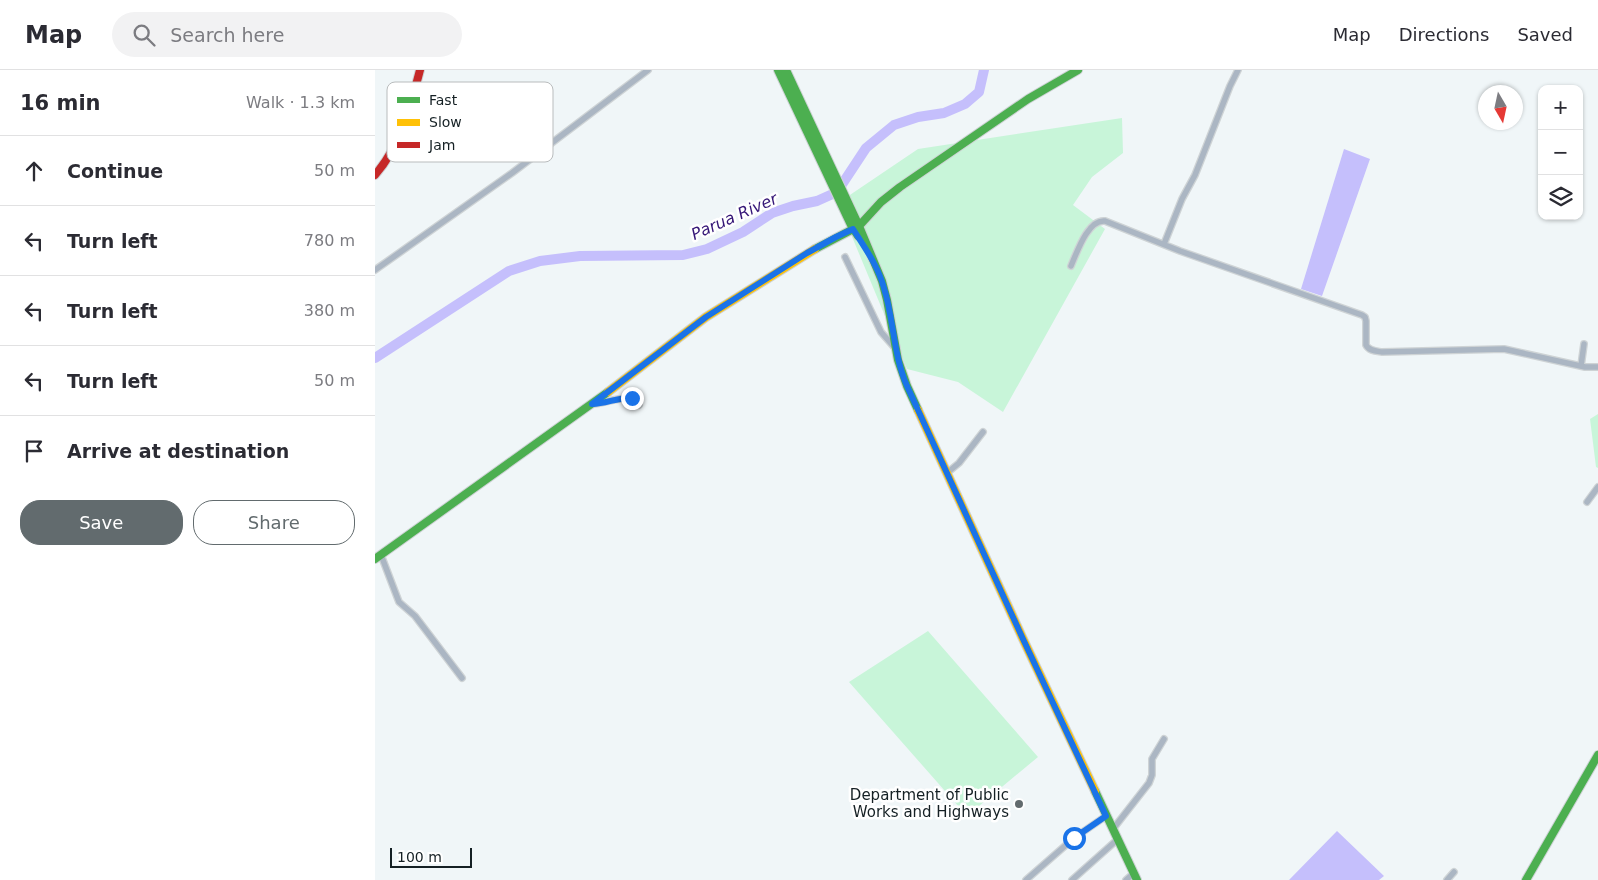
<!DOCTYPE html>
<html lang="en">
<head>
<meta charset="utf-8">
<style>
  :root { --surface:#fff; --page:#f2f2f3; --text:#2b2b33; --muted:#7c7c81; --line:#e1e1e2; --accent:#626b6e }
  body { margin:0; font-family:"DejaVu Sans",sans-serif; background:var(--page); color:var(--text) }
  .controls { position:absolute; right:15px; top:15px; display:grid; overflow:hidden; border-radius:10px; box-shadow:0 1px 4px #0004 }
  .controls button { width:45px; height:45px; display:grid; place-items:center; padding:0; border:0; border-bottom:1px solid var(--line); background:var(--surface); color:var(--text); font:25px sans-serif }
  .compass { position:absolute; left:1103px; top:15px; width:45px; height:45px; border-radius:50%; background:var(--surface); box-shadow:0 1px 4px #0004; rotate:171deg }
  .scale { position:absolute; left:15px; bottom:12px; width:82px; box-sizing:border-box; padding-left:5px; border:2px solid #152024; border-top:0; font-size:14px; line-height:18px; white-space:nowrap; color:#152024; -webkit-text-stroke:4px #fff; paint-order:stroke }
  .stop { position:absolute; width:15px; height:15px; margin:-11px; border:4px solid #1a73e8; border-radius:50%; background:#fff }
  .stop.end { background:#1a73e8; border-color:#fff; box-shadow:0 1px 5px #0008 }
  .list { margin:0; padding:0; list-style:none }
  h2 { display:flex; justify-content:space-between; align-items:center; height:65px; margin:0; padding:0 20px; font-size:21px }
  h2 small { font-size:16px; font-weight:400; color:var(--muted) }
  .list li { display:grid; grid-template-columns:32px 1fr auto; gap:15px; align-items:center; box-sizing:border-box; height:70px; padding:0 20px; border-top:1px solid var(--line) }
  .list b { display:block; font-size:19px; white-space:nowrap }
  .list em { font-size:16px; font-style:normal; color:var(--muted) }
  .actions { display:flex; gap:10px; padding:15px 20px }
  .actions a { flex:1; padding:11px 0; border:1px solid var(--accent); border-radius:20px; text-align:center; font-size:18px; color:var(--accent) }
  .actions .main { background:var(--accent); color:#fff }
  .icon { flex:none; width:28px; height:28px; fill:none; stroke:currentColor; stroke-width:2; stroke-linecap:round; stroke-linejoin:round }
  .map { position:relative; flex:none; width:1223px; height:810px; overflow:hidden }
  header { display:flex; align-items:center; gap:30px; box-sizing:border-box; height:70px; padding:0 25px; background:var(--surface); border-bottom:1px solid var(--line) }
  header strong { font-size:24px }
  nav { display:flex; gap:28px; margin-inline-start:auto; font-size:18px }
  .search { width:350px; height:45px; background:var(--page); display:flex; align-items:center; gap:12px; box-sizing:border-box; padding:0 18px; border-radius:28px; color:var(--muted); font-size:19px }
  main { display:flex }
  aside { flex:1; background:var(--surface) }
  .map>svg:first-child { display:block }
  .green { fill:#c8f5d9 }
  .water { fill:#c5bffc }
  .lines { fill:none; stroke-linecap:round; stroke-linejoin:round }
  .river { stroke:#c5bffc; stroke-width:10 }
  .street-casing { stroke:#ced3d5; stroke-width:8 }
  .fast-casing { stroke:#ced3d5; stroke-width:10 }
  .slow-casing { stroke:#ced3d5; stroke-width:10 }
  .jam-casing { stroke:#ced3d5; stroke-width:10 }
  .street { stroke:#abb6c3; stroke-width:5.5 }
  .fast { stroke:#4caf50; stroke-width:8 }
  .slow { stroke:#ffc107; stroke-width:8 }
  .jam { stroke:#c62828; stroke-width:8 }
  .route { stroke:#1a73e8; stroke-width:6 }
  .poi-dot { fill:#626b6e; stroke:#fff; stroke-width:2 }
  .labels { text-anchor:middle; stroke-width:5; stroke-linejoin:round; paint-order:stroke }
  .poi-label { font-size:15px; fill:#152024; stroke:#fff; text-anchor:end }
  .water-label { font-size:16px; font-style:italic; fill:#351677; stroke:#fff }
  .key { fill:#fff; stroke:#b9bcbd; stroke-width:1 }
  .key-label { font-size:14px; fill:#152024 }
</style>
</head>
<body>
<header>
<strong>Map</strong>
<div class="search"><svg class="icon" aria-label="search" viewBox="0 0 24 24"><circle cx="10" cy="10" r="6"/><path d="M15 15l6 6"/></svg>Search here</div>
<nav><a>Map</a><a>Directions</a><a>Saved</a></nav>
</header>
<main>
<aside>
<h2>16 min<small>Walk · 1.3 km</small></h2>
<ul class="list">
<li><svg class="icon" aria-label="ahead" viewBox="0 0 24 24"><path d="M12 20V5M6 11l6-6 6 6"/></svg><div><b>Continue</b></div><em>50 m</em></li>
<li><svg class="icon" aria-label="left" viewBox="0 0 24 24"><path d="M17 20v-9H6M10 6l-5 5 5 5"/></svg><div><b>Turn left</b></div><em>780 m</em></li>
<li><svg class="icon" aria-label="left" viewBox="0 0 24 24"><path d="M17 20v-9H6M10 6l-5 5 5 5"/></svg><div><b>Turn left</b></div><em>380 m</em></li>
<li><svg class="icon" aria-label="left" viewBox="0 0 24 24"><path d="M17 20v-9H6M10 6l-5 5 5 5"/></svg><div><b>Turn left</b></div><em>50 m</em></li>
<li><svg class="icon" aria-label="arrive" viewBox="0 0 24 24"><path d="M6 21V4h12l-3 4 3 4H6"/></svg><div><b>Arrive at destination</b></div></li>
</ul>
<div class="actions"><a class="main">Save</a><a>Share</a></div>
</aside>
<div class="map">
<svg width="1223" height="810" viewBox="0 0 1223 810">
  <rect width="100%" height="100%" fill="#f0f6f8"/>
  <!-- green -->
  <path class="green" d="M747,48L748,83L717,107L698,135L730,159L628,342L583,312L532,299L463,133L543,79Z
    M1223,344V398L1221,397L1215,349Z
    M553,561L663,687L592,746L474,612Z"/>
  <!-- water -->
  <path class="water" d="M969,79L995,89L947,226L926,219Z
    M962,761L1009,806L1004,810H914Z"/>
  <g class="lines">
    <!-- river -->
    <path class="river" d="M0,288L134,201L165,191L205,186L308,185L332,179L368,162L397,143L418,136L442,131L462,122L491,78L519,55L543,47L569,43L590,34L604,22L609,0"/>
    <defs>
      <path id="street" d="M789,174L807,129L820,105L855,16L863,0
        M470,187L506,262L520,278
        M696,196C702,182 713,149 730,151L805,181L987,245L990,247L991,251V275C994,281 1001,281 1007,282L1129,279L1210,297H1223
        M0,200L137,103L273,0
        M1206,296L1209,274
        M217,334C233,334 252,321 264,335
        M572,403L584,393L608,362
        M1212,432L1223,417
        M6,485L24,532L40,546L87,608
        M738,759L774,713L777,705V689L789,669
        M651,810L699,768L731,746
        M697,810L743,769
        M751,810L759,803
        M1072,810L1079,802"/>
      <path id="fast" d="M403,0L477,157L483,166
        M411,0L484,156L507,211L512,230L523,290L532,316L543,340
        M440,179L484,156L506,132L525,117L653,29L703,0
        M0,489L233,322
        M720,721L762,810
        M1151,810L1223,685"/>
      <path id="slow" d="M233,322L331,247L440,179
        M543,340L648,569L720,721"/>
      <path id="jam" d="M0,105C26,75 35,38 45,0"/>
    </defs>
    <!-- street casing -->
    <use href="#street" class="street-casing"/>
    <!-- fast casing -->
    <use href="#fast" class="fast-casing"/>
    <!-- slow casing -->
    <use href="#slow" class="slow-casing"/>
    <!-- jam casing -->
    <use href="#jam" class="jam-casing"/>
    <!-- street -->
    <use href="#street" class="street"/>
    <!-- fast -->
    <use href="#fast" class="fast"/>
    <!-- slow -->
    <use href="#slow" class="slow"/>
    <!-- jam -->
    <use href="#jam" class="jam"/>
  </g>
  <g class="lines">
    <!-- route -->
    <path class="route" d="M257,328C243,327 231,334 217,334L331,247L432,183L461,167L478,159C490,178 503,196 509,218C519,250 518,284 532,316L648,569L731,746L699,768"/>
  </g>
  <!-- markers -->
  <circle class="poi-dot" cx="644" cy="734" r="5"/>
  <g class="labels">
    <!-- poi labels -->
    <g class="poi-label">
      <text x="634" y="730">Department of Public<tspan x="634" dy="17">Works and Highways</tspan></text>
    </g>
    <!-- water labels -->
    <g class="water-label">
      <text transform="translate(359 146) rotate(-24)" y="6">Parua River</text>
    </g>
  </g>
  <!-- legend -->
  <rect x="12" y="12" width="166" height="80" rx="8" class="key"/>
  <rect x="22" y="27" width="23" height="6" fill="#4caf50"/>
  <rect x="22" y="49" width="23" height="7" fill="#ffc107"/>
  <rect x="22" y="72" width="23" height="6" fill="#c62828"/>
  <g class="key-label">
    <text x="54" y="35">Fast</text>
    <text x="54" y="57">Slow</text>
    <text x="54" y="80">Jam</text>
  </g>
</svg>
<div class="controls">
<button>+</button>
<button>−</button>
<button><svg class="icon" aria-label="layers" viewBox="0 0 24 24"><path d="M12 4l9 5-9 5-9-5zM3 14l9 5 9-5"/></svg></button>
</div>
<svg class="compass" viewBox="-18 -18 36 36"><path d="M0-13l5 13h-10z" fill="#e53935"/><path d="M0 13l5-13h-10z" fill="#7c7c81"/></svg>
<div class="scale">100 m</div>
<div class="stop" style="left:699px;top:768px"></div>
<div class="stop end" style="left:257px;top:328px"></div>
</div>
</main>
</body>
</html>
